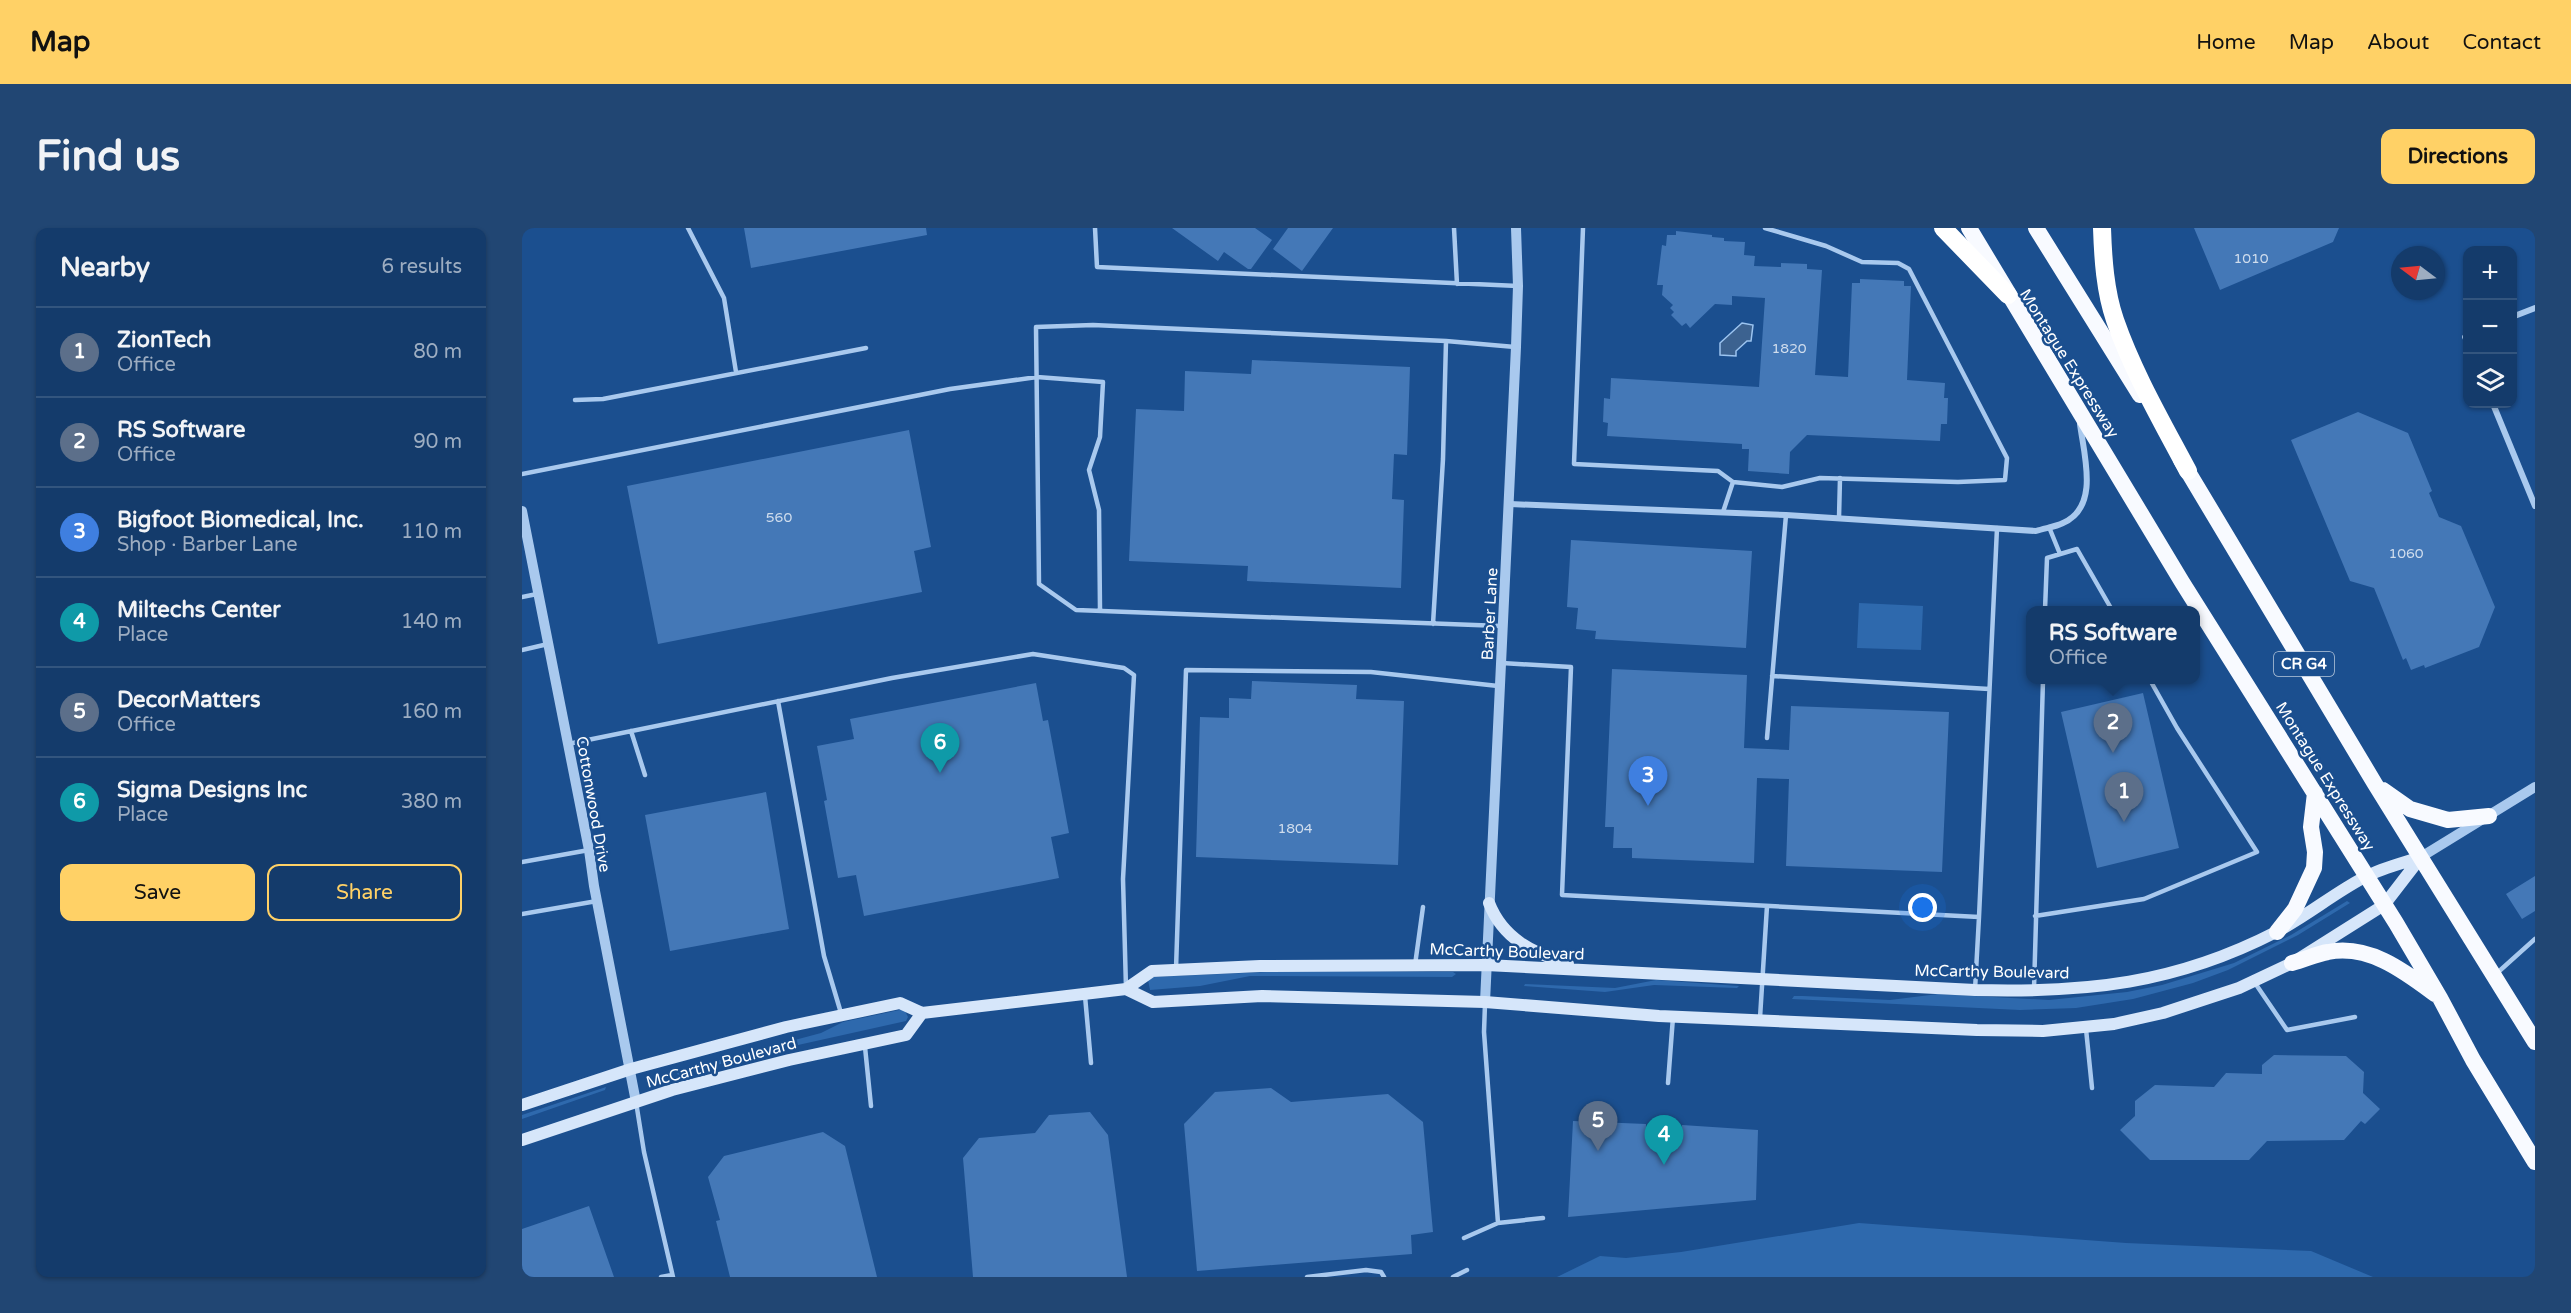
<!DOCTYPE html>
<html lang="en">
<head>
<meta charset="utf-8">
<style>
  :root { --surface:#143b6b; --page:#214673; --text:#f1f3f6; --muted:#9dadc1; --line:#33557e; --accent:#ffd166 }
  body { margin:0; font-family:"Varela Round",sans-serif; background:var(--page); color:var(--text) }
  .controls { position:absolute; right:18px; top:18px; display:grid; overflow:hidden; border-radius:12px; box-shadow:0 2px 4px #0004 }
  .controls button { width:54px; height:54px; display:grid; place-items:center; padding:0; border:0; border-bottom:2px solid var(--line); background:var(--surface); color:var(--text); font:30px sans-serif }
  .compass { position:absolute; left:1869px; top:18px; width:54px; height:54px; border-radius:50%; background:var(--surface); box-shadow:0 2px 4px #0004; rotate:286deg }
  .you { position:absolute; left:1401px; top:680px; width:21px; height:21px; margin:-15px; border:4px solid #fff; border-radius:50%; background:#1a73e8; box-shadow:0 0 0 9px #1a73e833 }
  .badge { display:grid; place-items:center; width:39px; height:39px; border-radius:50%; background:var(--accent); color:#fff; font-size:20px; font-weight:700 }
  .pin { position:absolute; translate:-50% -50px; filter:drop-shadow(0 2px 3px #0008) }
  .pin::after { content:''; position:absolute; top:32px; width:21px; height:18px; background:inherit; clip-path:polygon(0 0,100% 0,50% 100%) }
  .popup { position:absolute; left:1504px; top:378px; width:174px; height:78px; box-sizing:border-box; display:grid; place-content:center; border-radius:12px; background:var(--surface); filter:drop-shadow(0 2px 4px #0005); font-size:20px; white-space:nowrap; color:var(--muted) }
  .popup b { font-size:22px; color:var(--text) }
  .popup::after { content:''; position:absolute; left:50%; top:100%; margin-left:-12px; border:12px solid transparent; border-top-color:var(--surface) }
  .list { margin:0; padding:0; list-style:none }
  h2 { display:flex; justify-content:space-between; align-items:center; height:78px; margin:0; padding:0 24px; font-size:26px }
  h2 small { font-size:20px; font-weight:400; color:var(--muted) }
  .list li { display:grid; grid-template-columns:39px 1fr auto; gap:18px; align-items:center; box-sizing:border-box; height:90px; padding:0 24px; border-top:2px solid var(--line) }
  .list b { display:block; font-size:22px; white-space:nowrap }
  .list p { margin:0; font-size:20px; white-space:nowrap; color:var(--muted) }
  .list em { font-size:20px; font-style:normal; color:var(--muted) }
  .actions { display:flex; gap:12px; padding:18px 24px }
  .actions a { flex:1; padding:14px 0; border:2px solid var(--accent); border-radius:12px; text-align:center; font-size:21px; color:var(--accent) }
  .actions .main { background:var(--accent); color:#111 }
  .icon { flex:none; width:33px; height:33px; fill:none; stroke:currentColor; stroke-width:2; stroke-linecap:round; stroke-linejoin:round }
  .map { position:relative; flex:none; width:2013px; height:1049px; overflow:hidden; border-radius:12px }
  header { display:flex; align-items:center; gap:36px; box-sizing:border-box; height:84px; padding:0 30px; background:var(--accent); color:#111 }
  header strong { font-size:28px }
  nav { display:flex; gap:33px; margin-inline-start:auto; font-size:21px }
  .intro { display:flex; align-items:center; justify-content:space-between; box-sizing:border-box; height:144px; padding:0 36px }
  h1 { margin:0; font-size:42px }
  .button { padding:15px 27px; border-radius:12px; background:var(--accent); color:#111; font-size:21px; font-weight:700 }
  main { display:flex; gap:36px; padding:0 36px }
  aside { flex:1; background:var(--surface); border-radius:12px; box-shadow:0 2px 4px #0004 }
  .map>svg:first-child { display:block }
  .green { fill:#2e69ad }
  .water { fill:#3c6290; stroke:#9cc4f0; stroke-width:1.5 }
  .building { fill:#4478b7 }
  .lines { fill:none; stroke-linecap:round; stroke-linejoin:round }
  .service { stroke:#a9c9ee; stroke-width:4.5 }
  .minor { stroke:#a9c9ee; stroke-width:6 }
  .tertiary { stroke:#a9c9ee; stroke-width:10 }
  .secondary { stroke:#d6e6fa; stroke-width:12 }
  .trunk { stroke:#f8faff; stroke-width:16 }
  .motorway { stroke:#fff; stroke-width:18 }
  .labels { text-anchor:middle; stroke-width:5; stroke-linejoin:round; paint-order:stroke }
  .number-label { font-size:14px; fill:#d0dded }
  .shield { fill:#1b4f8f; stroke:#bbcadd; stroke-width:1.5 }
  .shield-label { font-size:15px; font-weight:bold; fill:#fff }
  .street-label { font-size:16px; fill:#fff; stroke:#1b4f8f }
</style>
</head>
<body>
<header>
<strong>Map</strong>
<nav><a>Home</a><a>Map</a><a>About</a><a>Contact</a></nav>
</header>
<div class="intro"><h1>Find us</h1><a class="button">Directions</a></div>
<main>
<aside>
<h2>Nearby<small>6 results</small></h2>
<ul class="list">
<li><span class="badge" style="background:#5c6f8a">1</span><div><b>ZionTech</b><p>Office</p></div><em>80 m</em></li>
<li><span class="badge" style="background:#5c6f8a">2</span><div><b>RS Software</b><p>Office</p></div><em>90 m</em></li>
<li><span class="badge" style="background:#3f7fe0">3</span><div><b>Bigfoot Biomedical, Inc.</b><p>Shop · Barber Lane</p></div><em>110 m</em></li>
<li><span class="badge" style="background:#0f9aa8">4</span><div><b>Miltechs Center</b><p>Place</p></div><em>140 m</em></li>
<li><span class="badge" style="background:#5c6f8a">5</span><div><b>DecorMatters</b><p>Office</p></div><em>160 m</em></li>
<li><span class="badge" style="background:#0f9aa8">6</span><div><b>Sigma Designs Inc</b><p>Place</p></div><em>380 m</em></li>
</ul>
<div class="actions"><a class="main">Save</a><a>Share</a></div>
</aside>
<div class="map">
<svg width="2013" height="1049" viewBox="0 0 2013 1049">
  <rect width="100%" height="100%" fill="#1b4f8f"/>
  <!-- green -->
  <path class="green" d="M1337,375L1401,378L1399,422L1335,420Z
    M1825,673L1828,675L1776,707L1706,742L1671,755L1611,771L1554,780L1498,782L1270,771L1272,768H1281L1368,772L1416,766L1527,772L1605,764L1640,757L1712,735L1769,707Z
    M765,743L931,744L934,746L930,749L728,748L678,758L628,762L626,752L629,749Z
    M1134,752L1217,758L1215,760L1132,757L1083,764L1002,758L1003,756L1093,760Z
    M382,781L386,789L384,793L240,825L157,847L155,846L157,843L299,805L321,794Z
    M84,859L83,862L0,891V887Z
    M1337,995L1604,1015L1789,1023L1851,1049H1035L1078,1028L1104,1030L1159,1024Z"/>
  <!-- water -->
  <path class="water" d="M1220,95L1231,97L1229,113H1225L1214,123V128L1198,127V115Z"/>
  <!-- building -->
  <path class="building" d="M222,0H404L405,7L229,40Z
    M650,0H733L750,12L729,41H726L702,24L696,33Z
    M766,0H811L780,43L751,21Z
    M1672,0H1817L1811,14L1698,62Z
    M1154,3L1190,7V9L1202,10V13L1223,14L1222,27L1233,28L1232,38L1259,39V35L1285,36V41L1300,42L1293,147L1326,149L1330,55H1338V51L1382,53V58H1389L1385,152L1423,155L1422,170H1426L1425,196H1419L1418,213L1285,207L1268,224L1267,246L1226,243L1227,221H1220V216L1085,208L1086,195L1081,194L1082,170L1088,171L1089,150L1237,159L1243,70L1210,68V77L1193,76L1168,100L1164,95L1160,98L1149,87L1152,84L1148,80L1151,77L1140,67L1141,57H1135L1140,17L1144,18L1145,7H1154Z
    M730,132L888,139L885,227L872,226L870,271L882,272L879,360L725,353L726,338L607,333L614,181L662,183L663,143L729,146Z
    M1836,184L1886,205L1910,263L1907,265L1917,289L1939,298L1973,379L1957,419L1903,440L1902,437L1889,442L1884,430L1881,432L1852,360L1828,353L1769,212Z
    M387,202L409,319L392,323L400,364L136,416L105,258Z
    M1049,312L1230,323L1224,420L1073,411L1074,403L1054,401L1056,380L1045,379Z
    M1090,441L1225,447L1222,520L1267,522L1269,478L1427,484L1420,644L1264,638L1267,551L1235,550L1232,635L1110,630V620H1091L1092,599H1083Z
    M730,453L835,457L834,471L882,473L876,637L674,629L678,489L707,490V470L729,471Z
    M514,455L521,493L526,492L547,605L529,609L537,650L342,688L334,647L316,650L302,573L305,572L295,518L332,511L328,491Z
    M1621,465L1657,620L1575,640L1539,484Z
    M244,564L267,701L148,723L123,587Z
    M2013,648V683L2000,691L1984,666Z
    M1752,827L1824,828L1842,844L1841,865L1858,881L1843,896L1839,893L1822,912L1745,913L1727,932H1628L1598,902L1613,888V873L1633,857L1692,859L1704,845L1740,846V837Z
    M749,860L769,874L866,866L901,894L911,1004L889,1007L890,1026L675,1043L662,896L693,864Z
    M568,884L586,907L605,1049H451L441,930L457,910L513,905L527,887Z
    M1051,893L1124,896V900L1160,902V897L1236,902L1234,972L1046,989Z
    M301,904L323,918L355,1049H208L194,993L198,992L186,949L202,928Z
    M67,978L92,1049H0V1001Z"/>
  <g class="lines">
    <!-- service -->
    <path class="service" d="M166,0L202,70L214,144
      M573,0L575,39L996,58
      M932,0L935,56
      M1061,0L1052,236L1196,243L1211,254L1260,259L1298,250L1436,254L1483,252L1485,230L1387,41L1376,35L1340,34L1304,18L1243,0
      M53,172L81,171L344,120
      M0,246L428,161L515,149L581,154L578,209L567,242L577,282L578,382
      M1201,284L1211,254
      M1317,290L1318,250
      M1527,299L1538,326
      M0,369L15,366
      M1523,382L1525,330L1555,321L1590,382
      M911,396L921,231L924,113
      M979,398L554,382L517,356L514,99L571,97L924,113L993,119
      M0,422L26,416
      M980,435L1049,439L1040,667L1457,689L1475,300
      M1250,448L1467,461
      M256,473L302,728L319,785
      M109,503L123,547
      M1245,510L1264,287
      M46,516L370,450L511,426L602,440L612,447L601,651L604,760
      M0,634L67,622
      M0,686L75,673
      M1513,688L1622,671L1735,624L1655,500L1628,452
      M893,737L901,679
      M654,741L664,442L849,444L976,458
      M1974,746L2013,711
      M1733,755L1765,802L1833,789
      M1512,761L1521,452
      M1453,762L1457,689
      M563,768L569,835
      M963,776L962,804L976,995
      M1238,790L1245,678
      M1564,801L1570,860
      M343,819L349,878
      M1146,855L1151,789
      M114,874L122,924L151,1049
      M942,1010L976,995L1021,990
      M139,1049L150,1047
      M785,1049L844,1042L859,1044L862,1049
      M931,1049L945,1042"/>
    <!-- minor -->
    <path class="minor" d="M1990,89L2013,80
      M1946,108L1943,109L1946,115
      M1971,176L2013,278
      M988,276L1264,287L1514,303C1523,300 1533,299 1541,295C1578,279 1562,227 1558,196"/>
    <!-- tertiary -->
    <path class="tertiary" d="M0,283L67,622L72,658L114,874
      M1899,629L2013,559
      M963,774L994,119L996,58L994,0"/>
    <!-- secondary -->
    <path class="secondary" d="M967,675C981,711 1011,725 1046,736
      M604,761L631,774L740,768L963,774L1137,788L1455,802L1521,803L1592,796L1641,785L1717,760L1770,735L1862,677L1899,629
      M0,877L109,841L264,799L378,775L400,785L604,761L630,743L738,738L964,737L1453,762C1564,765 1653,756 1754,704C1785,688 1812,665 1843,649C1860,640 1881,635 1899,629
      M0,912L150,862L267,832L384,807L400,785"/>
    <!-- trunk -->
    <path class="trunk" d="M1447,0L1660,354L1874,695L1918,770L1951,832L2013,934
      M1514,0L1618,167
      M1659,232L1853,556L2013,814
      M1861,562L1888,581L1926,592L1967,588
      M1755,704L1773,681L1792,640L1793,624L1789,599L1793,565
      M1770,735C1782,732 1794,726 1806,724C1847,716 1882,743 1913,766"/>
    <!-- motorway -->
    <path class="motorway" d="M1421,0L1486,67
      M1580,0C1581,30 1583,63 1593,92C1611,144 1640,194 1666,243"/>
  </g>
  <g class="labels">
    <!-- number labels -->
    <g class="number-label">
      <text x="1729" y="35">1010</text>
      <text x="1267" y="125">1820</text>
      <text x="257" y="294">560</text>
      <text x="1884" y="330">1060</text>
      <text x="773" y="605">1804</text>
    </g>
    <!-- shield labels -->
    <rect class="shield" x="1752" y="424" width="60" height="24" rx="4.5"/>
    <g class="shield-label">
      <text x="1782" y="441">CR G4</text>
    </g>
    <!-- street labels -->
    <g class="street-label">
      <text transform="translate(1548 135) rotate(58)" y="6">Montague Expressway</text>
      <text transform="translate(967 386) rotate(-87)" y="6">Barber Lane</text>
      <text transform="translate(1804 548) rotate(58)" y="6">Montague Expressway</text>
      <text transform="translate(72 576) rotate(80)" y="6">Cottonwood Drive</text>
      <text transform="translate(985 723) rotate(2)" y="6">McCarthy Boulevard</text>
      <text transform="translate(1470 743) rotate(1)" y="6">McCarthy Boulevard</text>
      <text transform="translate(199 834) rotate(-15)" y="6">McCarthy Boulevard</text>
    </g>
  </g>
</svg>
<div class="controls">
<button>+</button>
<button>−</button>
<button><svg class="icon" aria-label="layers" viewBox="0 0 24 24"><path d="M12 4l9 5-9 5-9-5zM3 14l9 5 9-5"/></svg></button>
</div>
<svg class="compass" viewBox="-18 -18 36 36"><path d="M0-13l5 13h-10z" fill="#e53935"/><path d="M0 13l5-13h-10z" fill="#9dadc1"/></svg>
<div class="you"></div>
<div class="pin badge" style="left:1602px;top:594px;background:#5c6f8a">1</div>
<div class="pin badge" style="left:1591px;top:525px;background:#5c6f8a">2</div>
<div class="popup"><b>RS Software</b>Office</div>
<div class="pin badge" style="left:1126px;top:578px;background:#3f7fe0">3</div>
<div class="pin badge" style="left:1142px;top:937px;background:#0f9aa8">4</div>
<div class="pin badge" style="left:1076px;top:923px;background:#5c6f8a">5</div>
<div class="pin badge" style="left:418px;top:545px;background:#0f9aa8">6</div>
</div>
</main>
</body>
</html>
